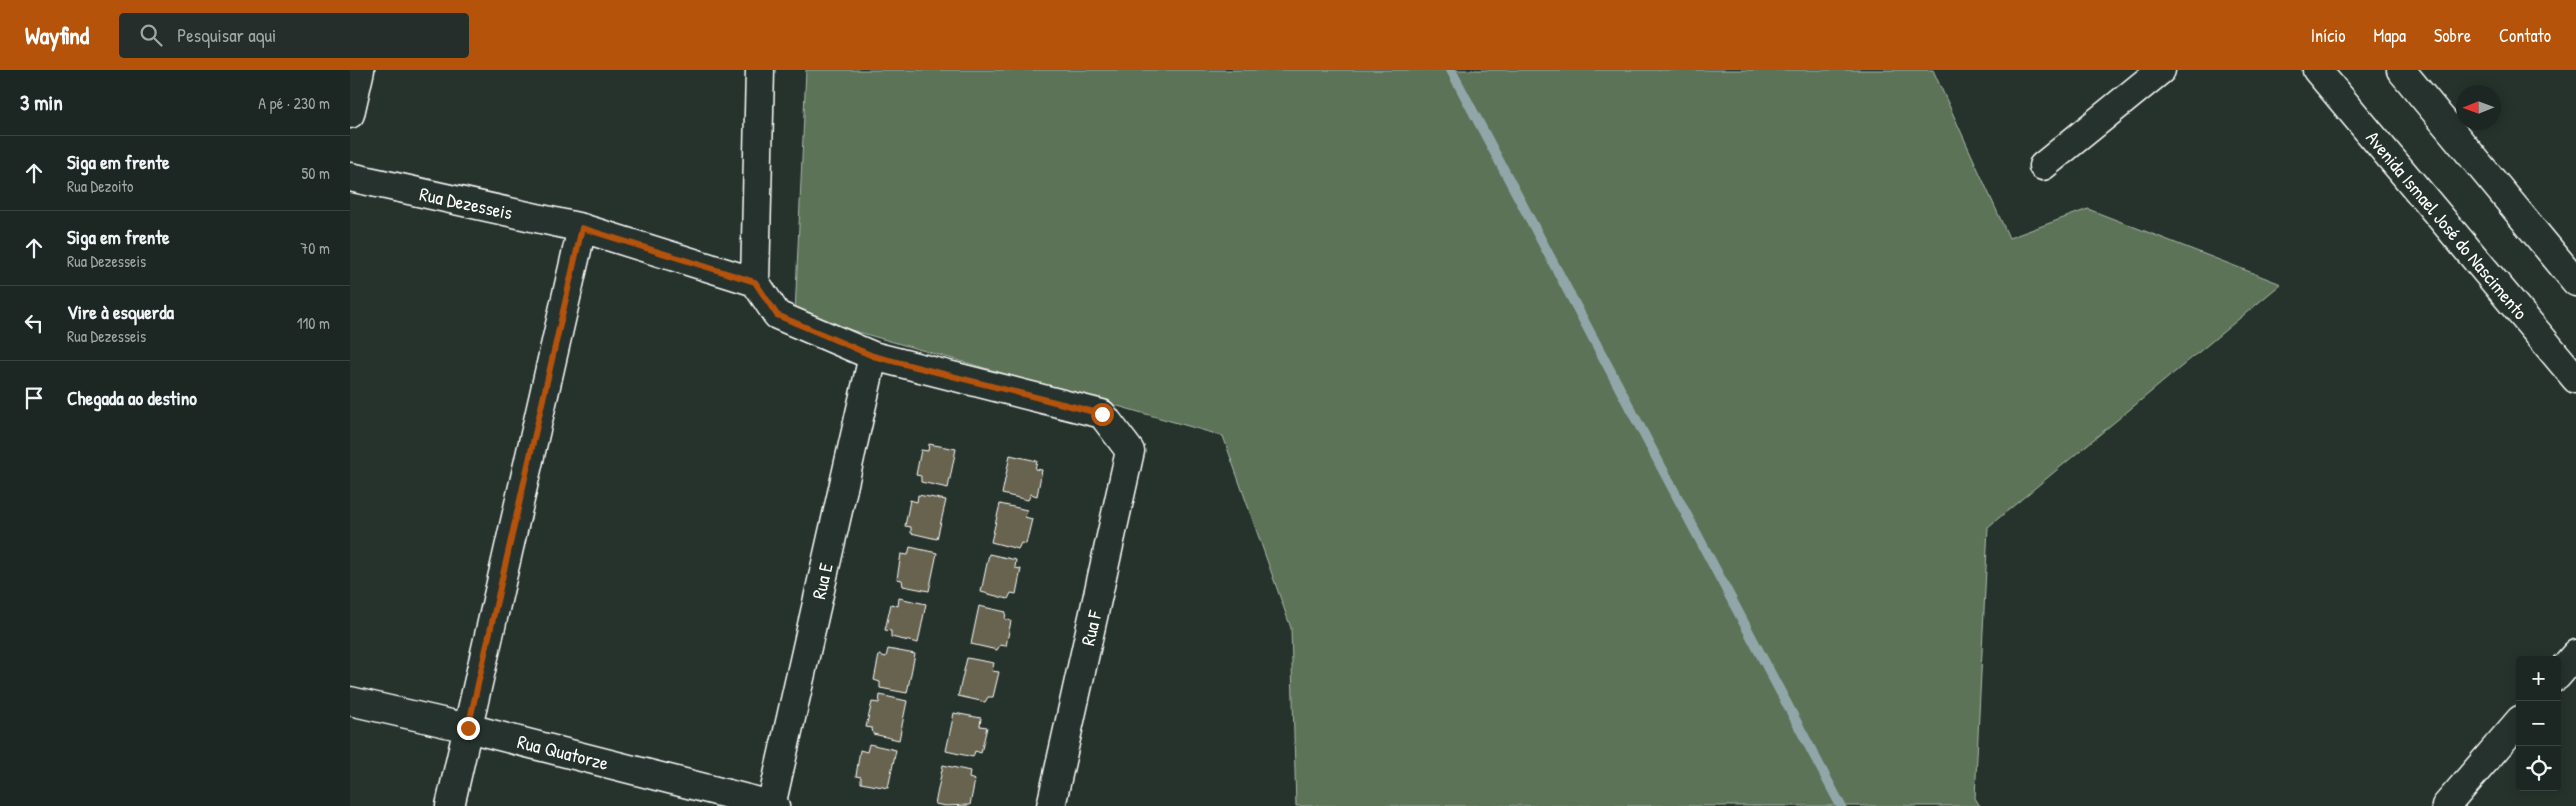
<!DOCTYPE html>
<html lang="pt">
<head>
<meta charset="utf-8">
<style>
  :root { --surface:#1c2622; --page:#252e2a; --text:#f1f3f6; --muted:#a0a5a5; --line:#3a4340; --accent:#b45309 }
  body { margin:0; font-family:"Patrick Hand",sans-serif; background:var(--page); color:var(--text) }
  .controls { position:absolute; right:15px; bottom:15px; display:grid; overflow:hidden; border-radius:5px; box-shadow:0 2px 12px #0003 }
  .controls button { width:45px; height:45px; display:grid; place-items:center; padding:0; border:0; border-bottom:1px solid var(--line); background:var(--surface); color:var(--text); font:25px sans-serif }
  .compass { position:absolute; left:2106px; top:15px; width:45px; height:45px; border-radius:50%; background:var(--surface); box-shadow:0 2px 12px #0003; rotate:269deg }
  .stop { position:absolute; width:15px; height:15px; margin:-11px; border:4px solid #b45309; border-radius:50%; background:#fff }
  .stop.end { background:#b45309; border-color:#fff; box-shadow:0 1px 5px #0008 }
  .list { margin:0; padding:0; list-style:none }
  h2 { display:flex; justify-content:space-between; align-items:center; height:65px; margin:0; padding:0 20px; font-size:21px }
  h2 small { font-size:16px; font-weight:400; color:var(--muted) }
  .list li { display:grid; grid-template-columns:32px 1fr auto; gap:15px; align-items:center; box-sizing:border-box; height:75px; padding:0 20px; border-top:1px solid var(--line) }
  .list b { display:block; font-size:19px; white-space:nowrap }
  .list p { margin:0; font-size:16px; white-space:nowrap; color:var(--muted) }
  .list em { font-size:16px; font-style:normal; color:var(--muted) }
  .icon { flex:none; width:28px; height:28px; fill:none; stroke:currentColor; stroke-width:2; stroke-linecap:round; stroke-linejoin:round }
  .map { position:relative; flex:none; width:2226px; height:736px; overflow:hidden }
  header { display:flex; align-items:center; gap:30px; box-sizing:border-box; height:70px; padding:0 25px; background:var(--accent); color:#fff }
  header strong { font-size:24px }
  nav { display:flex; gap:28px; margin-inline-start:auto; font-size:18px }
  .search { width:350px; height:45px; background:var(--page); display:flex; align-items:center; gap:12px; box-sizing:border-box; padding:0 18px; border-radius:5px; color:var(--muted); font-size:19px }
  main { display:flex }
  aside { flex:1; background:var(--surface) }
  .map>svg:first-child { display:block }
  .green { fill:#5b7358; stroke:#adb9ac }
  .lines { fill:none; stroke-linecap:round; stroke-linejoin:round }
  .stream { stroke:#91a6a9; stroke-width:10 }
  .building { fill:#676450; stroke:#fff }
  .minor-casing { stroke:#fff; stroke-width:31 }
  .major-casing { stroke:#fff; stroke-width:31 }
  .minor { stroke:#26332d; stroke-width:28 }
  .major { stroke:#26332d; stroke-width:28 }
  .route { stroke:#b45309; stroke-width:6 }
  .labels { text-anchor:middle; stroke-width:5; stroke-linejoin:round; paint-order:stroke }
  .street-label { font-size:19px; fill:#fff; stroke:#26332d }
</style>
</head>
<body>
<header>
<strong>Wayfind</strong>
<div class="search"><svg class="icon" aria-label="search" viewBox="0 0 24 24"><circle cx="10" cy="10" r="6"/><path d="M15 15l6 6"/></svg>Pesquisar aqui</div>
<nav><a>Início</a><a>Mapa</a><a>Sobre</a><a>Contato</a></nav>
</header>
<main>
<aside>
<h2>3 min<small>A pé · 230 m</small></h2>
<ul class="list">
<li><svg class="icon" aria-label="ahead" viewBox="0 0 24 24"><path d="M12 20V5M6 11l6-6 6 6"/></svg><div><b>Siga em frente</b><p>Rua Dezoito</p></div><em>50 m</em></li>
<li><svg class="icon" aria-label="ahead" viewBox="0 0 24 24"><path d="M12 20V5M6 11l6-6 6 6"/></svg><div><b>Siga em frente</b><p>Rua Dezesseis</p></div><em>70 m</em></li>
<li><svg class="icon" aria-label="left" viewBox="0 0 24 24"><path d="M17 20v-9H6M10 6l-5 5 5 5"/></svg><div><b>Vire à esquerda</b><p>Rua Dezesseis</p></div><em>110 m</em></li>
<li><svg class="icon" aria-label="arrive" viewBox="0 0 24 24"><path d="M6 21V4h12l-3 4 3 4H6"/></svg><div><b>Chegada ao destino</b></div></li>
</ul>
</aside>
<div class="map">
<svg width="2226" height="736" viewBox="0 0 2226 736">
  <rect width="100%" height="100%" fill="#26332d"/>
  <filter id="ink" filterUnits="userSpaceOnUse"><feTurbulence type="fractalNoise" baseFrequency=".02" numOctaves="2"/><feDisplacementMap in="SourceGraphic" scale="10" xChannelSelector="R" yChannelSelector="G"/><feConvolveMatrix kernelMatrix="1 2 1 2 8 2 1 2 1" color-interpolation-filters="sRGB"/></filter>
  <g filter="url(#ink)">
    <!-- green -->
    <path class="green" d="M456,0H1583L1659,168L1738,139L1931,214L1638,457L1625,728L1630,736H946L941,558L873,366L445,244Z"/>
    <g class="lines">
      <!-- stream -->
      <path class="stream" d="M1101,0L1491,736"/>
    </g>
    <!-- building -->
    <path class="building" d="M579,374L606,379L598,418L571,412V406L566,405L571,380L578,381Z
      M660,385L687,391L685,399L692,400L687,426L681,424L678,430L652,424Z
      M568,425L596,430L587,469L561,463V457L555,456L560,430L567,432Z
      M650,434L677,440L675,447L682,449L676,474L671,473L668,479L641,472Z
      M560,477L587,483L579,521L553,516L552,510L547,509L551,484L558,485Z
      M639,484L666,490L665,498L671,499L666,524L661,523L658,529L631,522Z
      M549,528L576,534L568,573L541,567V561L535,560L541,534L548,536Z
      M629,536L656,542L655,549L661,551L656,576L650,575L647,580L621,574Z
      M538,579L565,584L557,623L530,618V612L524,610L529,585L536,587Z
      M617,588L644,593L642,601L649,602L643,627H638L635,632L608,626Z
      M530,625L557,631L549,670L523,664L522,658L516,657L522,632L529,633Z
      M604,643L631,648L630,656L637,657L631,683L625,681L623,687L596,681Z
      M519,674L546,680L538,718L511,713V707L506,706L510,680L517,682Z
      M593,695L620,701L619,708L625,710L620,735L596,736L585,734Z"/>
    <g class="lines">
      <defs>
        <path id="minor" d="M1967,0L2226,309
          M2051,0L2226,212
          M0,44L10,0
          M1693,96L1811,0
          M0,107L232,158L405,212L427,245L523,286L752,344L780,381L701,736
          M405,212L410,0
          M0,631L118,658L425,736
          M100,736L232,158
          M421,736L523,286"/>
        <path id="major" d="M2207,606L2226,584
          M2096,736L2170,650"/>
      </defs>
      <!-- minor casing -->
      <use href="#minor" class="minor-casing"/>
      <!-- major casing -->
      <use href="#major" class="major-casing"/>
      <!-- minor -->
      <use href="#minor" class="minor"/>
      <!-- major -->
      <use href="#major" class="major"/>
    </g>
  </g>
  <g class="lines" filter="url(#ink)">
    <!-- route -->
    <path class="route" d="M118,658L232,158L405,212L427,245L523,286L752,344"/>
  </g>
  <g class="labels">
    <!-- street labels -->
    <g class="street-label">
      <text transform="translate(116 133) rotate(12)" y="7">Rua Dezesseis</text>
      <text transform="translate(2097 155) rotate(50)" y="7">Avenida Ismael José do Nascimento</text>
      <text transform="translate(472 511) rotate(-77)" y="7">Rua E</text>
      <text transform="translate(741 558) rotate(-77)" y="7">Rua F</text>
      <text transform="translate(213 682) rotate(14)" y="7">Rua Quatorze</text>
    </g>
  </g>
</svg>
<div class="controls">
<button>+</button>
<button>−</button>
<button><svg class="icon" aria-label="locate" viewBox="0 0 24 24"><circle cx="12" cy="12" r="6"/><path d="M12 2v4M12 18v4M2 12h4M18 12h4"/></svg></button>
</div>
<svg class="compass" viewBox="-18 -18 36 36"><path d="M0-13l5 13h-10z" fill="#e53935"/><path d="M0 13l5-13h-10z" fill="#a0a5a5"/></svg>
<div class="stop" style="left:752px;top:344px"></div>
<div class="stop end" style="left:118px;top:658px"></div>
</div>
</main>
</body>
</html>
